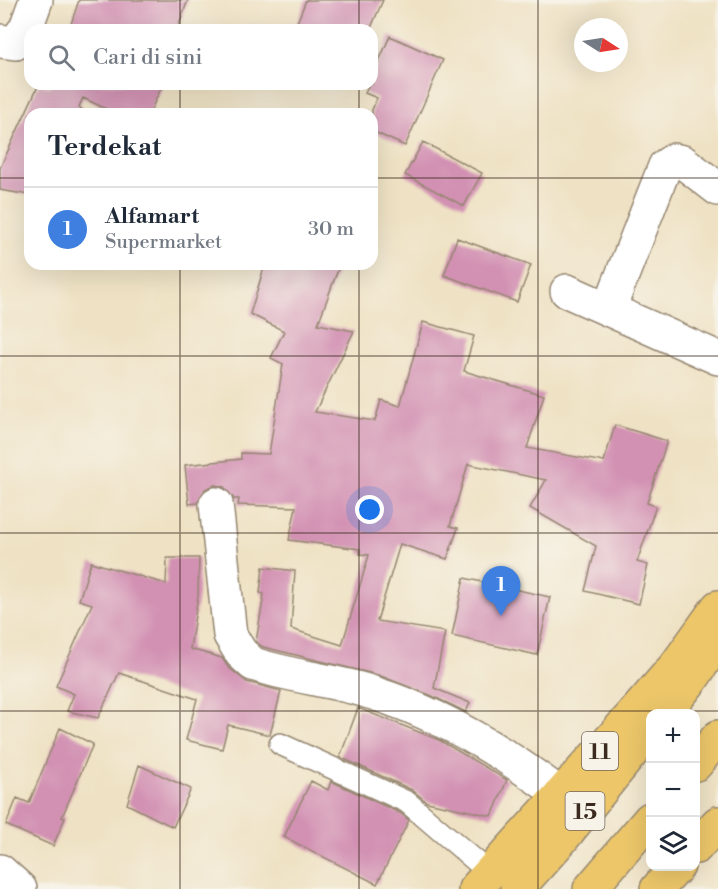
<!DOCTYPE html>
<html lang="id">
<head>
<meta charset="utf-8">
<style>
  :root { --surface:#fff; --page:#f6f6f7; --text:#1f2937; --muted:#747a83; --line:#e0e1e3; --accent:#b5179e }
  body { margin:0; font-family:"Libre Bodoni",serif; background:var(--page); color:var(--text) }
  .controls { position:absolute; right:18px; bottom:18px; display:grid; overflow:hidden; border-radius:12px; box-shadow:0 6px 24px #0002 }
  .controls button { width:54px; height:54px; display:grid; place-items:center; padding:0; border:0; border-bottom:2px solid var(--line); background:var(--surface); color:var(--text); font:30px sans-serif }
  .compass { position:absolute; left:574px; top:18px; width:54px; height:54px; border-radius:50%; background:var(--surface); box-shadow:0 6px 24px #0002; rotate:102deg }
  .you { position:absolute; left:370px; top:510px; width:21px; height:21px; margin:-15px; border:4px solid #fff; border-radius:50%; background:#1a73e8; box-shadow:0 0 0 9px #1a73e833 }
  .badge { display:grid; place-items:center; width:39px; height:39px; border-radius:50%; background:var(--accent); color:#fff; font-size:20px; font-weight:700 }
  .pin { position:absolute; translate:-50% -50px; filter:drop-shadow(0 2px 3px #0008) }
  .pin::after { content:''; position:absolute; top:32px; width:21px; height:18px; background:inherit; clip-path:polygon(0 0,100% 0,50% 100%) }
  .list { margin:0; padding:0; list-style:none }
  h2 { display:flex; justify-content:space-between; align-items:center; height:78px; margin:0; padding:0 24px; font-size:26px }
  h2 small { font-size:20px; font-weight:400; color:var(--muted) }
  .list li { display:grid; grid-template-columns:39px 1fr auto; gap:18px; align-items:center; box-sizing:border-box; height:84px; padding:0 24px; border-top:2px solid var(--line) }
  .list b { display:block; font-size:22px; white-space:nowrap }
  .list p { margin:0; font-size:20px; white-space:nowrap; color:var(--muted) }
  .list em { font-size:20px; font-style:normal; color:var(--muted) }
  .icon { flex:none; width:33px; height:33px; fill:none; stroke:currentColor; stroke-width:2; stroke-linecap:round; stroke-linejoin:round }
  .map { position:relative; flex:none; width:718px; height:889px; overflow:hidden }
  .search { position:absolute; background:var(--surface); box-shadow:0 6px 24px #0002; left:24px; top:24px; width:354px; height:66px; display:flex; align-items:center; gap:15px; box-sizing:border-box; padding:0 21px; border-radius:18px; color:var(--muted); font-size:22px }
  .panel { position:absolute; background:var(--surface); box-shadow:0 6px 24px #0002; left:24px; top:108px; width:354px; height:162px; border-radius:18px }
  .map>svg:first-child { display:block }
  .building { fill:#d290b2 }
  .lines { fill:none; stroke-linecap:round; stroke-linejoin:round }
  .service-casing { stroke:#958671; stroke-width:24 }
  .minor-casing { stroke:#958671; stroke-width:36 }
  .trunk-casing { stroke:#958671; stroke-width:36 }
  .motorway-casing { stroke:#958671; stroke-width:36 }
  .service { stroke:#fff; stroke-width:21 }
  .minor { stroke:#fff; stroke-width:33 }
  .trunk { stroke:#ecc669; stroke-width:33 }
  .motorway { stroke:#ecc669; stroke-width:33 }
  .grid { fill:none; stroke:#3b2a1e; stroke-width:1.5; stroke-opacity:0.55 }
  .labels { text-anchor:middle; stroke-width:5; stroke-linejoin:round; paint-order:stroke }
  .shield { fill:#f7f3e8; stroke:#73665b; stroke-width:1.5 }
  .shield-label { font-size:22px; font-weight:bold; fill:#3b2a1e }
</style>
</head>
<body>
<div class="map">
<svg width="718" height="889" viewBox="0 0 718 889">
  <rect width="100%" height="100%" fill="#f7f3e8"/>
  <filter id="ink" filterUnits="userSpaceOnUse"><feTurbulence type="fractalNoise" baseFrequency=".0167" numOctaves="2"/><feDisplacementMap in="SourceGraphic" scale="12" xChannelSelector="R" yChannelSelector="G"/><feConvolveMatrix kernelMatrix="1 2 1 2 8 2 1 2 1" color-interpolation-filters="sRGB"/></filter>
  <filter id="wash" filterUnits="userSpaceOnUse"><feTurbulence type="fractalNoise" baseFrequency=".008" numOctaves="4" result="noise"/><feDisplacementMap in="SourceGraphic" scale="24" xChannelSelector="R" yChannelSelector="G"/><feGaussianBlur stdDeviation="1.35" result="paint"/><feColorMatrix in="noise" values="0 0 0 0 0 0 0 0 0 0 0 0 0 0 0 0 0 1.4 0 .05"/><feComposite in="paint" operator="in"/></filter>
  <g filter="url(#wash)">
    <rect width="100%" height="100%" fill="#efe2c4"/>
    <g id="blocks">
      <!-- building -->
      <path class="building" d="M79,0H188L177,30H69Z
        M306,0H383L370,30H294Z
        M390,36L443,60L405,146L372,131V110L377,98L365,93L369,84H372V77Z
        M39,84L51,87L52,84H163L149,114H117L83,98L79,107L88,114H30V195L0,190V168Z
        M423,142L482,173L464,206L405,175Z
        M457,238L531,265L517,302L444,275Z
        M265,264H340L318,324L354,331L315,412L375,421L381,400L400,406L423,322L474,336L464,371L544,395L527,448L604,462L615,425L667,441L647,503L656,506L637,562L648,565L639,604L585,591L596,546L530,508L546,480L468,464L450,526L458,528L447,559L400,544L377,621L445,632L434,688L470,703L466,712L430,695L378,675L263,647L256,642L264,594L260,593L263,567L295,571L291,629L342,645L369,555L360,554V549L289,540L296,507L238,505L239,499H234L224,487L215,485L205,489L198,503L189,504L185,465L241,459V453L269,454L283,364L271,358L284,331L250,314Z
        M167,558H199L198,595L190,649L222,658L228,667L247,682L281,691L270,735L228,725L222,749L186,740L197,699L119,673L98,718L67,711L74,694L56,686L92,604L79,600L91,562L166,584Z
        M464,578L550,597L537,655L452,636Z
        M358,708L439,740L507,780L492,816L427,802L412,790L340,757Z
        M60,728L93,744L62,817L65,818L53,846L6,825L17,798L29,803Z
        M139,765L191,789L173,827L127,804Z
        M311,781L328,790L331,781L400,813L409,820L377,884L284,837Z"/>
    </g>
  </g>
  <g filter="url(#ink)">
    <use href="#blocks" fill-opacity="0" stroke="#958671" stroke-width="1.5"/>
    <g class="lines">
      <defs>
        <path id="service" d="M280,744L407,802L491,874"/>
        <path id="minor" d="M0,41L15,43L26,28L36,0
          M567,291L718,358
          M609,309L665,166L674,160L683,162L718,189
          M216,504L230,635L241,653L253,664C292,677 334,680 373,693C441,714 505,753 561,795
          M0,871L20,889"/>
        <path id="trunk" d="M696,847L718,823
          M475,889L637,710L677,664L718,607
          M657,889L678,866"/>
        <path id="motorway" d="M664,714L692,679L718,640
          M696,764L718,737
          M517,889L562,839L650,730
          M590,889L650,819"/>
      </defs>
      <!-- service casing -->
      <use href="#service" class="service-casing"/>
      <!-- minor casing -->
      <use href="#minor" class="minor-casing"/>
      <!-- trunk casing -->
      <use href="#trunk" class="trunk-casing"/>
      <!-- motorway casing -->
      <use href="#motorway" class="motorway-casing"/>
      <!-- service -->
      <use href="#service" class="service"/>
      <!-- minor -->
      <use href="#minor" class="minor"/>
      <!-- trunk -->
      <use href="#trunk" class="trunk"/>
      <!-- motorway -->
      <use href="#motorway" class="motorway"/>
    </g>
  </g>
  <!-- grid -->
  <path class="grid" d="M180,0V30M359,0V30M538,0V889M180,84V114M359,84V114M0,178H30M372,178H718M180,264V889M359,264V889M0,356H718M0,533H718M0,711H718"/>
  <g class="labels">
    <!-- shield labels -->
    <g class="shield">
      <rect x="582" y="732" width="36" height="38" rx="4.5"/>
      <rect x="565.5" y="792" width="39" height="38" rx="4.5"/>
    </g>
    <g class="shield-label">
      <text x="600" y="759">11</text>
      <text x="585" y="819">15</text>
    </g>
  </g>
</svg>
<div class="controls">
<button>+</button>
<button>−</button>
<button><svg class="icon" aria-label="layers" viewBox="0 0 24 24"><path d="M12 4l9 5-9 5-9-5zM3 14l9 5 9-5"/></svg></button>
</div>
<svg class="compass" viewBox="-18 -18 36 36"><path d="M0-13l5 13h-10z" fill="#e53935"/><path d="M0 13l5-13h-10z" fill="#747a83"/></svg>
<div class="you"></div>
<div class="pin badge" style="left:501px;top:616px;background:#3f7fe0">1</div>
<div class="search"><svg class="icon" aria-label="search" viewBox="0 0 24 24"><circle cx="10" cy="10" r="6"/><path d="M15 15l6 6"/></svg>Cari di sini</div>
<section class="panel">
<h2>Terdekat<small></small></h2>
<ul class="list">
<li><span class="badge" style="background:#3f7fe0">1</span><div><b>Alfamart</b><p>Supermarket</p></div><em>30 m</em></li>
</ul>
</section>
</div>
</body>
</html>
